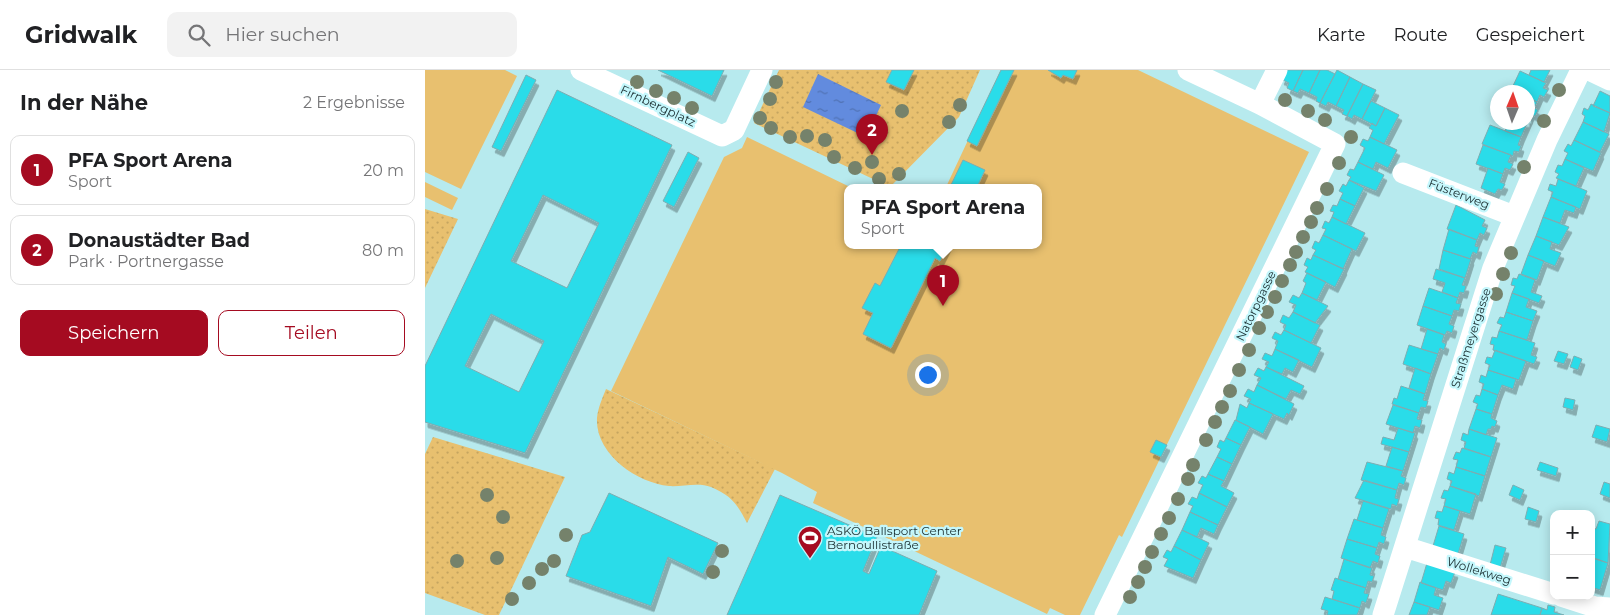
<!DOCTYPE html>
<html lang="de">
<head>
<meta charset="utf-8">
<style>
  :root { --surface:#fff; --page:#f2f2f2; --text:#202124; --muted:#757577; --line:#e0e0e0; --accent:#a50b21 }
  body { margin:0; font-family:Montserrat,sans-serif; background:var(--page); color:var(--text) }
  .controls { position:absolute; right:15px; bottom:15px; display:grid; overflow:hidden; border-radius:10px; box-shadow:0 2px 12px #0003 }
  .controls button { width:45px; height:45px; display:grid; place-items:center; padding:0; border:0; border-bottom:1px solid var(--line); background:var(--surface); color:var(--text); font:25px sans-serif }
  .compass { position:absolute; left:1065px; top:15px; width:45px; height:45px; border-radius:50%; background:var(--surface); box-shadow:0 2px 12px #0003; rotate:2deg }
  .you { position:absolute; left:502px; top:304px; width:18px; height:18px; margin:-12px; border:4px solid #fff; border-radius:50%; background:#1a73e8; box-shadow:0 0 0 8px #1a73e833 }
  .badge { display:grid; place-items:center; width:32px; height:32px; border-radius:50%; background:var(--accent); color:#fff; font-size:16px; font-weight:700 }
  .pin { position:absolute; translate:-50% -41px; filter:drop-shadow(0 1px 2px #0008) }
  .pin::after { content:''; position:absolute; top:26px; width:18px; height:15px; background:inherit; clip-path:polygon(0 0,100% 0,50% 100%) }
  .popup { position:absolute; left:419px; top:114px; width:198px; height:65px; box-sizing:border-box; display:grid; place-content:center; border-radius:10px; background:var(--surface); filter:drop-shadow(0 1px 4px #0005); font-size:16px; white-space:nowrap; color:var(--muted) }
  .popup b { font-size:19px; color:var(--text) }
  .popup::after { content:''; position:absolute; left:50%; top:100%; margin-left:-10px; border:10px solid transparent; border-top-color:var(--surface) }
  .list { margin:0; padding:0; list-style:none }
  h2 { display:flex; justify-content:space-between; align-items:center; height:65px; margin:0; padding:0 20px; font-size:21px }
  h2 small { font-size:16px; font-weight:400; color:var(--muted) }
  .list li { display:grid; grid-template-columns:32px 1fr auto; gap:15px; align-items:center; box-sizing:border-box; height:70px; margin:0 10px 10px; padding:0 10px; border:1px solid var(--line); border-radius:10px }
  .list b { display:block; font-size:19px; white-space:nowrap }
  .list p { margin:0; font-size:16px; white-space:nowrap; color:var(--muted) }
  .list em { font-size:16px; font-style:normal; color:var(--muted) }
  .actions { display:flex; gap:10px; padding:15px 20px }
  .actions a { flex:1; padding:11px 0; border:1px solid var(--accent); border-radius:10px; text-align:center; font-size:18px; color:var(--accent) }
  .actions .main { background:var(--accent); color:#fff }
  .icon { flex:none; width:28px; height:28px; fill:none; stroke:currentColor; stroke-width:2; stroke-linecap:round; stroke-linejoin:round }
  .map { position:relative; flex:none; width:1185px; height:545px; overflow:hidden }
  header { display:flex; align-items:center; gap:30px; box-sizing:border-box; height:70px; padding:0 25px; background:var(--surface); border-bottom:1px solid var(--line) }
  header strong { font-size:24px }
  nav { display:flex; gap:28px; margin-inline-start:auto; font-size:18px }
  .search { width:350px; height:45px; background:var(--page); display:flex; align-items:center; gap:12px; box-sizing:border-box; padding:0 18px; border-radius:10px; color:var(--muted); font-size:19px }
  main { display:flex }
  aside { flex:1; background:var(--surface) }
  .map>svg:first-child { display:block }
  .grass { fill:url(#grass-dots) }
  .garden { fill:#e8c06f }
  .water { fill:url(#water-ripples) }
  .building { fill:#2adce9; stroke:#7cadb2; fill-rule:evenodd; filter:url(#shadow) }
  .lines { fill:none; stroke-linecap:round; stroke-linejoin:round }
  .minor { stroke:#fff; stroke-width:21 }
  .tree { fill:#75826b }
  .labels { text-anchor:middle; stroke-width:4.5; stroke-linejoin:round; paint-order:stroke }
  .street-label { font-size:12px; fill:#1a2e30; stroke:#c4f7fc }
  .poi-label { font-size:12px; fill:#1a2e30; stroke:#c4f7fc; text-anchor:start }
</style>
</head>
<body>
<header>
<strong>Gridwalk</strong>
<div class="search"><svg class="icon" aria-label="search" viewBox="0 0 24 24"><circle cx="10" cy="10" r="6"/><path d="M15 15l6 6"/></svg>Hier suchen</div>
<nav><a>Karte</a><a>Route</a><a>Gespeichert</a></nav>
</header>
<main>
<aside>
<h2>In der Nähe<small>2 Ergebnisse</small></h2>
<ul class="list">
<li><span class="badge">1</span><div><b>PFA Sport Arena</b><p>Sport</p></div><em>20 m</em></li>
<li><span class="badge">2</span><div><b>Donaustädter Bad</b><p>Park · Portnergasse</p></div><em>80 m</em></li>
</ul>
<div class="actions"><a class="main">Speichern</a><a>Teilen</a></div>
</aside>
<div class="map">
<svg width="1185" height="545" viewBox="0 0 1185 545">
  <defs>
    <pattern id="grass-dots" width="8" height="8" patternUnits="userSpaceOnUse" patternTransform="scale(1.25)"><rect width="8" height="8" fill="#e8c06f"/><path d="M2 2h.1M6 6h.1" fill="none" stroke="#c6a560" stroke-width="1.8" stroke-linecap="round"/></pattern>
    <pattern id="water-ripples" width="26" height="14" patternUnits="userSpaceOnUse" patternTransform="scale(1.25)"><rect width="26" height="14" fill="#628bde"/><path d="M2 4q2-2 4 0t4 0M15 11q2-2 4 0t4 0" fill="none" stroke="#5072b4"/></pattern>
    <filter id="shadow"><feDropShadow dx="3" dy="5.5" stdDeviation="0" flood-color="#0004"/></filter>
  </defs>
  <rect width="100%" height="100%" fill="#b7eaee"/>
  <!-- grass -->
  <path class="grass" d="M354,0H555L534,47L465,117L329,53Z
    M0,139L33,149L0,218Z
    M181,319L350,399L322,453C312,434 307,426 286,417C273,412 257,417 244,416C212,413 170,384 172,348C173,338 177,329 181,319Z
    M8,367L140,407L74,545H60L0,523V384Z"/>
  <!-- garden -->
  <path class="garden" d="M0,0H80L92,6L36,119L0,102Z
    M576,0H713L884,82L697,467L694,465L655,545H640L625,538L622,544L388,433L392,422L357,403L186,321L299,87L317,78L322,67L425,117H423V175H613V117H521Z
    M0,112L33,128L27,140L0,127Z"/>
  <!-- water -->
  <path class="water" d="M393,4L456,35L441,67L378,37Z"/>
  <!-- building -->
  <path class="building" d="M233,0H299L287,26Z
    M467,0H489L479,20L461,12Z
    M576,0H589L552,76L542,71Z
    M623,0H652L648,9L638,5L636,8Z
    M861,0H878L868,21L862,18L864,13L856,9Z
    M878,0H895L884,23L875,19L873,23L868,21Z
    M895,0H902L910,4L895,33L891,31L892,27L884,23Z
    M912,0L925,7L911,36L903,32L901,36L895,33Z
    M1106,0H1125L1119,12L1104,5Z
    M1095,1L1121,13L1118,18L1123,20L1119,27L1115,25L1112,32L1102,27V22L1086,20Z
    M101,5L111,10L76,81L67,77Z
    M925,7L938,14L922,46L917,44L919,40L911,36Z
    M938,14L951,20L937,49L929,45L927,49L922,46Z
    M132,20L247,75L100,383L0,352V296ZM118,125L174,153L142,218L86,191ZM66,244L119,271L94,322L40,296Z
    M1175,21L1185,26V43L1168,36Z
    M1102,27L1112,32L1109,38L1113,40L1110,46L1106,44L1104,49Z
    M946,31L960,38L951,56L937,49Z
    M1166,34L1185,43L1179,62L1158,52L1160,46L1157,44L1159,38L1163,40Z
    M960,38L974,45L959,74L945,67L948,60L944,58L947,53L951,56Z
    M1102,48L1104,49L1096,67L1080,61L1084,52H1102Z
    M1158,52L1184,64L1175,82L1149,70Z
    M1065,55L1096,67L1093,75L1096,76L1094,82L1089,81L1088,86L1057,74Z
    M945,67L972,80L963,98L951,92L948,99L933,92L940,78L935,75L938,69L943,71Z
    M1149,70L1176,83L1168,101L1140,89L1143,83L1139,81L1143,74L1146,76Z
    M1058,75L1086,85L1083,92L1088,94L1085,100L1080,98L1078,104L1051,94Z
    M263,82L274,88L249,137L238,131Z
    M1140,89L1159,98L1151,116L1131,108L1134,104L1130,102L1133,95L1137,96Z
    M538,90L560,100L552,117H525Z
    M933,92L959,105L951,121L924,110L926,107L922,105L925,99L929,100Z
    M1063,98L1078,104L1075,112L1080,114L1077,120L1073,119L1070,124L1056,118Z
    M1133,109L1162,121L1155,139L1126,127L1128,122L1123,120L1125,114L1131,116Z
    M924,110L939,118L930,136L915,129L918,123L914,121L918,114L921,116Z
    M1126,127L1151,137L1149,143L1140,140L1135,153L1118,147Z
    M915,129L930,136L921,154L907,147L909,142L905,141L908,135L912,136Z
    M1031,135L1060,150L1057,156L1062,158L1059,165L1055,163L1052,170L1022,159Z
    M907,147L940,163L931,181L898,165L901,159L897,158L900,151L904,153Z
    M1118,147L1144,157L1134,175L1111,166Z
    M1024,159L1052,170L1050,176L1054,177L1052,184L1048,182L1045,189L1018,180Z
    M898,165L927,179L918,199L888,185L891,180L887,178L890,171L894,173Z
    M1111,166L1127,172L1125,179L1136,183L1130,196L1103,185Z
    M476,175H523L515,191L510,188L466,278L438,264L448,243L437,238L450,213L455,216Z
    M1018,180L1046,189L1040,208L1014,199Z
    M888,185L919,199L910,217L880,202L883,197L879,195L882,188L886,190Z
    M1103,185L1119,191L1112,210L1096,204Z
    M1011,199L1040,208L1037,215L1041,216L1039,223L1035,222L1033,228L1017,222L1020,213L1008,209Z
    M882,203L901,212L892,230L877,223L881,213L878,211Z
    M1094,204L1110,210L1106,222L1117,226L1114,233L1087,223L1090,216L1086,215L1088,208L1092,209Z
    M1004,218L1033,228L1031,233L1036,234L1034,241L1029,240L1027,246L998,236Z
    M877,223L903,236L890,253L868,242L871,235L864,232L868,225L874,228Z
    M1087,223L1104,229L1101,237L1112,241L1108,251L1081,242Z
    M998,236L1027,246L1024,254L1029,256L1027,263L1022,261L1020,265L992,255Z
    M868,242L895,255L886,273L859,260L861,255L855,252L858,245L864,248Z
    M1081,242L1108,251L1102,270L1074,261L1077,255L1072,253L1075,247L1079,248Z
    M1002,259L1019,265L1017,272L1021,274L1019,280L1015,278L1013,284L996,279Z
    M859,260L896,278L887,297L850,279L853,271L847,268L850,262L856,265Z
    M1074,261L1110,273L1106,285L1112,287L1109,294L1068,280L1069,275L1065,274L1067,267L1072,268Z
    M984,275L1013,284L1006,304L978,294Z
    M850,279L874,290L868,302L860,298L857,304L841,297L844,292L837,289L840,283L847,286Z
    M1070,280L1101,291L1094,310L1063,300L1065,295L1060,293L1062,287L1067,288Z
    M1133,281L1143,284L1139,294L1129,291Z
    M1149,286L1157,289L1153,300L1145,297Z
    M841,297L879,316L875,324L866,320L861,329L832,315L836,308L829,305L833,298L839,301Z
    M990,298L1006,304L1000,324L984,318Z
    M1063,300L1091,309L1088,319L1077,315L1073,325L1057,319L1059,314L1054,312L1056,305L1061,307Z
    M832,315L869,334L864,345L862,343L859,349L824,333L826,329L819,326L823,319L829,322Z
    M976,316L1000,324L998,330L1003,331L1001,338L996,337L994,343L967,334L969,328L972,329Z
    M1057,319L1073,325L1067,344L1051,339L1053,334L1048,332L1051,325L1055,326Z
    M1140,328L1150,330L1148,340L1138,337Z
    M824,333L848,344L838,364L811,350L815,334L822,338Z
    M968,335L994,343L992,349L997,350L995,358L990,356L988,363L961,354Z
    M1051,339L1067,344L1066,348L1072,351L1070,357L1067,356L1066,359H1063L1061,365L1044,359Z
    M810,350L825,357L816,375L801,368Z
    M1171,355L1185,359L1182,372L1167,367Z
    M973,358L990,363L984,382L956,374L958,367L969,370Z
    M1044,359L1072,368L1066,387L1039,378L1041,372L1036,370L1038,363L1043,365Z
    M801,368L816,375L807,394L792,387L796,379L792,377L795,370L799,372Z
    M731,370L742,375L736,387L725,382Z
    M967,377L984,382L978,401L961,396Z
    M1037,378L1066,387L1060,406L1031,397L1033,390L1028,389L1031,382L1035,383Z
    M792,387L807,394L799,411L783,404Z
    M942,392L978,401L976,406L981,408L979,415L974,413L972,420L936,410Z
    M1115,392L1133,398L1131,406L1112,400Z
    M1031,397L1060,406L1054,426L1025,416L1027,411L1022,409L1024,402L1029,404Z
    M783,404L799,411L796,416L809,423L802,437L774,423L778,415L773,413L777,406L781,408Z
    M939,410L972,420L970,428L974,429L972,436L967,434L966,439L930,428Z
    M1179,412L1185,414V428L1175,424Z
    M1088,415L1099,420L1095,430L1084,425Z
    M1025,416L1051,424L1045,444L1019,436L1021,429L1016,428L1019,420L1023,421Z
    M184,423L293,473L278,504L243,487L226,536L141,506L157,465L165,462Z
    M774,423L802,437L793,455L765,442L768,436L763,434L767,427L772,429Z
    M355,425L452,467L438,501L444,504L456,476L512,501L494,545H302Z
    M938,431L964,439L958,458L932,450Z
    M1019,436L1035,441L1029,460L1013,455L1014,449L1010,448L1012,441L1017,442Z
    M1103,437L1114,441L1111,452L1100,449Z
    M765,442L793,455L789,464L776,458L772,467L757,460Z
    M929,449L958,458L956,465L961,467L959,474L954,472L952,478L922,469Z
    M1174,451L1185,454L1183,493L1166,487V457L1171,459Z
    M1014,456L1039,464L1033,484L1008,476Z
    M757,460L784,473L776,490L749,476Z
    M922,469L952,478L950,484L955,486L953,493L948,491L945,498L916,488Z
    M1070,475L1081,478L1075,498L1065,495Z
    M749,476L776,490L768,508L739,496L743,489L738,487L742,480L746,482Z
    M1167,488L1183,493L1175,520L1166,517Z
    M919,489L947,498L945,505L949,506L947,512L943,511L941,518L913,509Z
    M1002,493L1030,502L1026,513L1021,511L1018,520L996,513Z
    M910,508L941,518L939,523L944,524L941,533L937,531L935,538L907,529L909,521L906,520Z
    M995,512L1011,518L1009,525L1018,528L1014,540L989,532Z
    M1073,524L1117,538L1115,545H1066Z
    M900,527L935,538L932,545H902L903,541L896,539Z
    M989,532L1005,537L1002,545H984Z
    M1123,535L1130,537L1129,542L1139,545H1115L1117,538L1122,540Z"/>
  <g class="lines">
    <!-- minor -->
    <path class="minor" d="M156,0L297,66L309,60L337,0
      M1164,0L1185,10
      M835,34L852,0
      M978,103L1089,146
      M980,477L1129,524
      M1136,526L1170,537L1185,538
      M680,545L910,74L835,34L763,0
      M958,545L1068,198L1122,70L1156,0"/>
  </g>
  <!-- trees -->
  <g class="tree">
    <circle cx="212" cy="12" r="7"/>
    <circle cx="351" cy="12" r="7"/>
    <circle cx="1134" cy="20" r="7"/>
    <circle cx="231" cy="21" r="7"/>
    <circle cx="249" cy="28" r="7"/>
    <circle cx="345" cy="29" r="7"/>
    <circle cx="860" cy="30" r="7"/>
    <circle cx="535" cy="35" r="7"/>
    <circle cx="267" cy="38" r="7"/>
    <circle cx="477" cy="41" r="7"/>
    <circle cx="883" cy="41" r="7"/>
    <circle cx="335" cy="48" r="7"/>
    <circle cx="900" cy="50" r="7"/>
    <circle cx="1119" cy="51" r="7"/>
    <circle cx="524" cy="52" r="7"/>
    <circle cx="346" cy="58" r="7"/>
    <circle cx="382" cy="66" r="7"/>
    <circle cx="365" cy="67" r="7"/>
    <circle cx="926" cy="67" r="7"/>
    <circle cx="400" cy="70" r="7"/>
    <circle cx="409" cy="87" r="7"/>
    <circle cx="447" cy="92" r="7"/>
    <circle cx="914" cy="93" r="7"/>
    <circle cx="1099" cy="97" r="7"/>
    <circle cx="430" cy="98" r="7"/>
    <circle cx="474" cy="104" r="7"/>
    <circle cx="454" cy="109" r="7"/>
    <circle cx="902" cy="119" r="7"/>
    <circle cx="892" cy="138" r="7"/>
    <circle cx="886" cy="152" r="7"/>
    <circle cx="878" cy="167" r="7"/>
    <circle cx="871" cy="182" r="7"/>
    <circle cx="1086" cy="183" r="7"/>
    <circle cx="865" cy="195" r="7"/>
    <circle cx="1078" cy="204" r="7"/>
    <circle cx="857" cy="211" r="7"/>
    <circle cx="1071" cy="224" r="7"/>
    <circle cx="850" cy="227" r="7"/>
    <circle cx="842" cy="242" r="7"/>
    <circle cx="834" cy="258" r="7"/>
    <circle cx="824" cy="280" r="7"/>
    <circle cx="814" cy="300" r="7"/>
    <circle cx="805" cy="321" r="7"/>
    <circle cx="797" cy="337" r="7"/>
    <circle cx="790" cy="352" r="7"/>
    <circle cx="781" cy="370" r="7"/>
    <circle cx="768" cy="395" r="7"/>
    <circle cx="763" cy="409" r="7"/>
    <circle cx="62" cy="425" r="7"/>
    <circle cx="753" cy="429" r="7"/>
    <circle cx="78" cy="447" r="7"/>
    <circle cx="744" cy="448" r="7"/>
    <circle cx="736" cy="464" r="7"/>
    <circle cx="141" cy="465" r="7"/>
    <circle cx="297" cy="481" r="7"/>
    <circle cx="727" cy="482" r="7"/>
    <circle cx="72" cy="488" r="7"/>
    <circle cx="32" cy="491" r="7"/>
    <circle cx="129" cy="491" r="7"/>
    <circle cx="720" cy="497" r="7"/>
    <circle cx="117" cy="499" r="7"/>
    <circle cx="288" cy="502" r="7"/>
    <circle cx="713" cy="512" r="7"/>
    <circle cx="104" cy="513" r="7"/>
    <circle cx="705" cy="527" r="7"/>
    <circle cx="87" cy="529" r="7"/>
  </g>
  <!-- icons -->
  <defs>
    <symbol id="stadium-pin" viewBox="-11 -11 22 30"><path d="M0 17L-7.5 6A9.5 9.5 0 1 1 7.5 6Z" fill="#a50b21" stroke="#c4f7fc"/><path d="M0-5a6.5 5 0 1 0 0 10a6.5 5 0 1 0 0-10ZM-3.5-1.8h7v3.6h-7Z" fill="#fff"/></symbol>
  </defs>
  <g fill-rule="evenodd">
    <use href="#stadium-pin" x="371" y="454" width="28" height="38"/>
  </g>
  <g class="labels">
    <!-- street labels -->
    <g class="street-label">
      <text transform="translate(233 36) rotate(25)" y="4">Firnbergplatz</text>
      <text transform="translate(1034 124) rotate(21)" y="4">Füsterweg</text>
      <text transform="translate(831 236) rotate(-64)" y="4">Natorpgasse</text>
      <text transform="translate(1046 268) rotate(-72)" y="4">Straßmeyergasse</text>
      <text transform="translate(1054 501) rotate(17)" y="4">Wollekweg</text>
    </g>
    <!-- poi labels -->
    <g class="poi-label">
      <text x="402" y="465">ASKÖ Ballsport Center<tspan x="402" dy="14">Bernoullistraße</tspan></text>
    </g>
  </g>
</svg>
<div class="controls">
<button>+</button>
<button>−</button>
</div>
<svg class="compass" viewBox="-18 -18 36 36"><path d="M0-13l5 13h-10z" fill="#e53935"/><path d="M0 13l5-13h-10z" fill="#757577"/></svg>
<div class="you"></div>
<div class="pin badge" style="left:518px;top:236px">1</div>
<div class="popup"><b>PFA Sport Arena</b>Sport</div>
<div class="pin badge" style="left:447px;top:85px">2</div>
</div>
</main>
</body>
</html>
